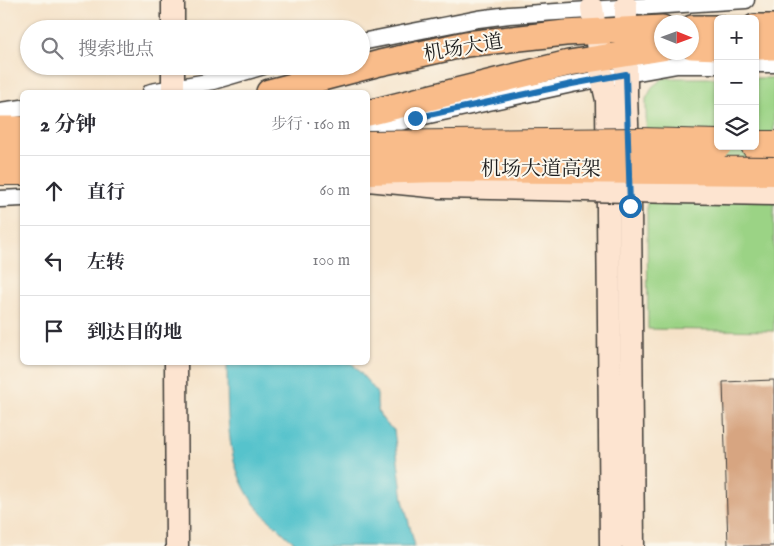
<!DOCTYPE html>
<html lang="zh">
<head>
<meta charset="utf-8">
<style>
  :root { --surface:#fff; --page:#f7f7f7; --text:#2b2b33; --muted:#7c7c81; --line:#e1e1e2 }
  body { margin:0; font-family:"IM FELL English","Noto Serif SC",serif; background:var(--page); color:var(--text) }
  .controls { position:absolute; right:15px; top:15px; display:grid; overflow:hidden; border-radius:8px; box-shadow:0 1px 4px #0004 }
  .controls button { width:45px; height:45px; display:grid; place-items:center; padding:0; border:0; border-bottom:1px solid var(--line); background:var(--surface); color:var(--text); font:25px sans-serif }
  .compass { position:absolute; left:654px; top:15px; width:45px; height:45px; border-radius:50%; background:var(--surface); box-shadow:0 1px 4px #0004; rotate:91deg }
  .stop { position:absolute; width:15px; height:15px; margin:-11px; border:4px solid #1f6fb2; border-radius:50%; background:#fff }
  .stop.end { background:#1f6fb2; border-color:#fff; box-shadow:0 1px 5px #0008 }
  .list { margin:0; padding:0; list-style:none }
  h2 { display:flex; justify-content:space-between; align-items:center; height:65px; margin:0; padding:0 20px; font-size:21px }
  h2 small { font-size:16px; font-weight:400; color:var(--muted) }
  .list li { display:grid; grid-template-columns:32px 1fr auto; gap:15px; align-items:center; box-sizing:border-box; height:70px; padding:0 20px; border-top:1px solid var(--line) }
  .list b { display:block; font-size:19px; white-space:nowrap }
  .list em { font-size:16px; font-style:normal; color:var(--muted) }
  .icon { flex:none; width:28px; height:28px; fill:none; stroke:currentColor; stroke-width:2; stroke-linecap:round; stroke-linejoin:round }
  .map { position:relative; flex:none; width:774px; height:546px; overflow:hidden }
  .search { position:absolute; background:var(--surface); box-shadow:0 1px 4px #0004; left:20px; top:20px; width:350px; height:55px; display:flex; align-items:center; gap:12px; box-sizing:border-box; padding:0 18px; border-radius:28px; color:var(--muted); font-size:19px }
  .panel { position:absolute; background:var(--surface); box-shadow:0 1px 4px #0004; left:20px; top:90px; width:350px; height:275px; border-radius:8px }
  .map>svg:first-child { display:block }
  .green { fill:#9bd385; stroke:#5c7850 }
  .water { fill:#56c3cc; stroke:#397074 }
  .building { fill:#d7a581 }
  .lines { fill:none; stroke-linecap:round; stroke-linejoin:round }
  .street-casing { stroke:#3d3a36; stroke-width:19 }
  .secondary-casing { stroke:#3d3a36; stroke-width:25 }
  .primary-casing { stroke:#3d3a36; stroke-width:28 }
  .highway-casing { stroke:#3d3a36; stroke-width:30 }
  .street { stroke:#fff; stroke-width:16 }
  .secondary { stroke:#fde4d0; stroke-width:22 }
  .primary { stroke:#f9bc8a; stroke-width:25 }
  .highway { stroke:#f9bc8a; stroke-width:28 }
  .secondary-bridge-casing { stroke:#3d3a36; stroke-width:25; stroke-linecap:butt }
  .highway-bridge-casing { stroke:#3d3a36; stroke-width:30; stroke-linecap:butt }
  .secondary-bridge { stroke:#fde4d0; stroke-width:22 }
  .highway-bridge { stroke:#f9bc8a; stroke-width:28 }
  .route { stroke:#1f6fb2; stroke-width:6 }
  .labels { text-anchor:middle; stroke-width:4; stroke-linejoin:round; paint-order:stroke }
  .street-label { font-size:20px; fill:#1c1c1c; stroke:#fbf7ec }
</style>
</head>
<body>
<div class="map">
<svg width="774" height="546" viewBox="0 0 774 546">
  <rect width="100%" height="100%" fill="#fbf7ec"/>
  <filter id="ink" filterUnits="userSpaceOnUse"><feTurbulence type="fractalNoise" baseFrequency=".02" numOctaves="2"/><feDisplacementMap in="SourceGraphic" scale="10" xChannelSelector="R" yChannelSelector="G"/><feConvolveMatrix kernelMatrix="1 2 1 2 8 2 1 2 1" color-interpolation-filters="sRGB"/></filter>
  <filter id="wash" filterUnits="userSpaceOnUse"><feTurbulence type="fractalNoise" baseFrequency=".0096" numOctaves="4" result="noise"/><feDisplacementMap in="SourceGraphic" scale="20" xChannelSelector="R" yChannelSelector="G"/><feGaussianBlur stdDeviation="1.12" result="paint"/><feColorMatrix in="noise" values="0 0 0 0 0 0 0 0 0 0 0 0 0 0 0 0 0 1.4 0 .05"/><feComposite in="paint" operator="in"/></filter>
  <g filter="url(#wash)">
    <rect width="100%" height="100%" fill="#f5e2c8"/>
    <!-- green -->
    <path class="green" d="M664,78H718V146H755V78H774V331L648,329L646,99L653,86Z"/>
    <!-- water -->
    <path class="water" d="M227,363H352L375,390C378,395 377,397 377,402C377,414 384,423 394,430L403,500L415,546C386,546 357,546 327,546C320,546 308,546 301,546C294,544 282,532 277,527C223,484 228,424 227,363Z"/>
    <g id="blocks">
      <!-- building -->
      <path class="building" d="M774,380V546H728L723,382Z"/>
    </g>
  </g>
  <g filter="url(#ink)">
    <use href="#blocks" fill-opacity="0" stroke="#3d3a36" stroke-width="1"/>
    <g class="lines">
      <defs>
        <path id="street" d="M361,42L478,19L509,15L746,0
          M755,64H774
          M151,92L213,81L264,66
          M0,111L22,108
          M368,131L415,118L572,84L677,65H718
          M0,199L22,198"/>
        <path id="secondary" d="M626,6V95L630,206L633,546
          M592,8L602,78L607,100L611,546
          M173,29V0
          M173,66V92
          M176,362L177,546"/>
        <path id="primary" d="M755,27H774
          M692,28H718
          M692,46L718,47
          M755,47H774
          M269,92L380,63L466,44L565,33L662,28
          M368,113L569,63L662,48
          M0,129H22"/>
        <path id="highway" d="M755,145H774
          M0,146H22
          M0,171H22"/>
      </defs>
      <!-- street casing -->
      <use href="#street" class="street-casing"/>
      <!-- secondary casing -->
      <use href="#secondary" class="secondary-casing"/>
      <!-- primary casing -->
      <use href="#primary" class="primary-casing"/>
      <!-- highway casing -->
      <use href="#highway" class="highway-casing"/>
      <!-- street -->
      <use href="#street" class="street"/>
      <!-- secondary -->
      <use href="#secondary" class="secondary"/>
      <!-- primary -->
      <use href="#primary" class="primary"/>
      <!-- highway -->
      <use href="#highway" class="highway"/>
      <defs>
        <path id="secondary-bridge" d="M368,180L440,187L774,194"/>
        <path id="highway-bridge" d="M368,145L640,142L718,144
          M368,170L440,168L774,171"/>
      </defs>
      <!-- secondary-bridge casing -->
      <use href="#secondary-bridge" class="secondary-bridge-casing"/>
      <!-- highway-bridge casing -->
      <use href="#highway-bridge" class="highway-bridge-casing"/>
      <!-- secondary-bridge -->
      <use href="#secondary-bridge" class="secondary-bridge"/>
      <!-- highway-bridge -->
      <use href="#highway-bridge" class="highway-bridge"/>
    </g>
  </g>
  <g class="lines" filter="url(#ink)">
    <!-- route -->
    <path class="route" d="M415,118L572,84L626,74L630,206"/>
  </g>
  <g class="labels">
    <!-- street labels -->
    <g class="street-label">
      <text transform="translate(463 47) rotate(-10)" y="7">机场大道</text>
      <text x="541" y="175">机场大道高架</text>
    </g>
  </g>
</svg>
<div class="controls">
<button>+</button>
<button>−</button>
<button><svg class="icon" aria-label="layers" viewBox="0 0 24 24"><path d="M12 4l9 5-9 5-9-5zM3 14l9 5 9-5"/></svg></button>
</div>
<svg class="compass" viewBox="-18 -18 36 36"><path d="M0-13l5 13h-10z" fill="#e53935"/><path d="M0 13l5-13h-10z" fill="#7c7c81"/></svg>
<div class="stop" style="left:630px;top:206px"></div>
<div class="stop end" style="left:415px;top:118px"></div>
<div class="search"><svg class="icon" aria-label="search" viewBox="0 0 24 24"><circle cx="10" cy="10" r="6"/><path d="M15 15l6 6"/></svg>搜索地点</div>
<section class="panel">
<h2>2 分钟<small>步行 · 160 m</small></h2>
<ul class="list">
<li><svg class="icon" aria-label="ahead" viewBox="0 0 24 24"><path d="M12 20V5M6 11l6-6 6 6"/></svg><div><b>直行</b></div><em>60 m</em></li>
<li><svg class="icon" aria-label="left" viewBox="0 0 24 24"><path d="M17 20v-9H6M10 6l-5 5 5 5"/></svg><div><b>左转</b></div><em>100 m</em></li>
<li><svg class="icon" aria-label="arrive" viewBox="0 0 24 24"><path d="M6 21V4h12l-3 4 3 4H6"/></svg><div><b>到达目的地</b></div></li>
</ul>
</section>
</div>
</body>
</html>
